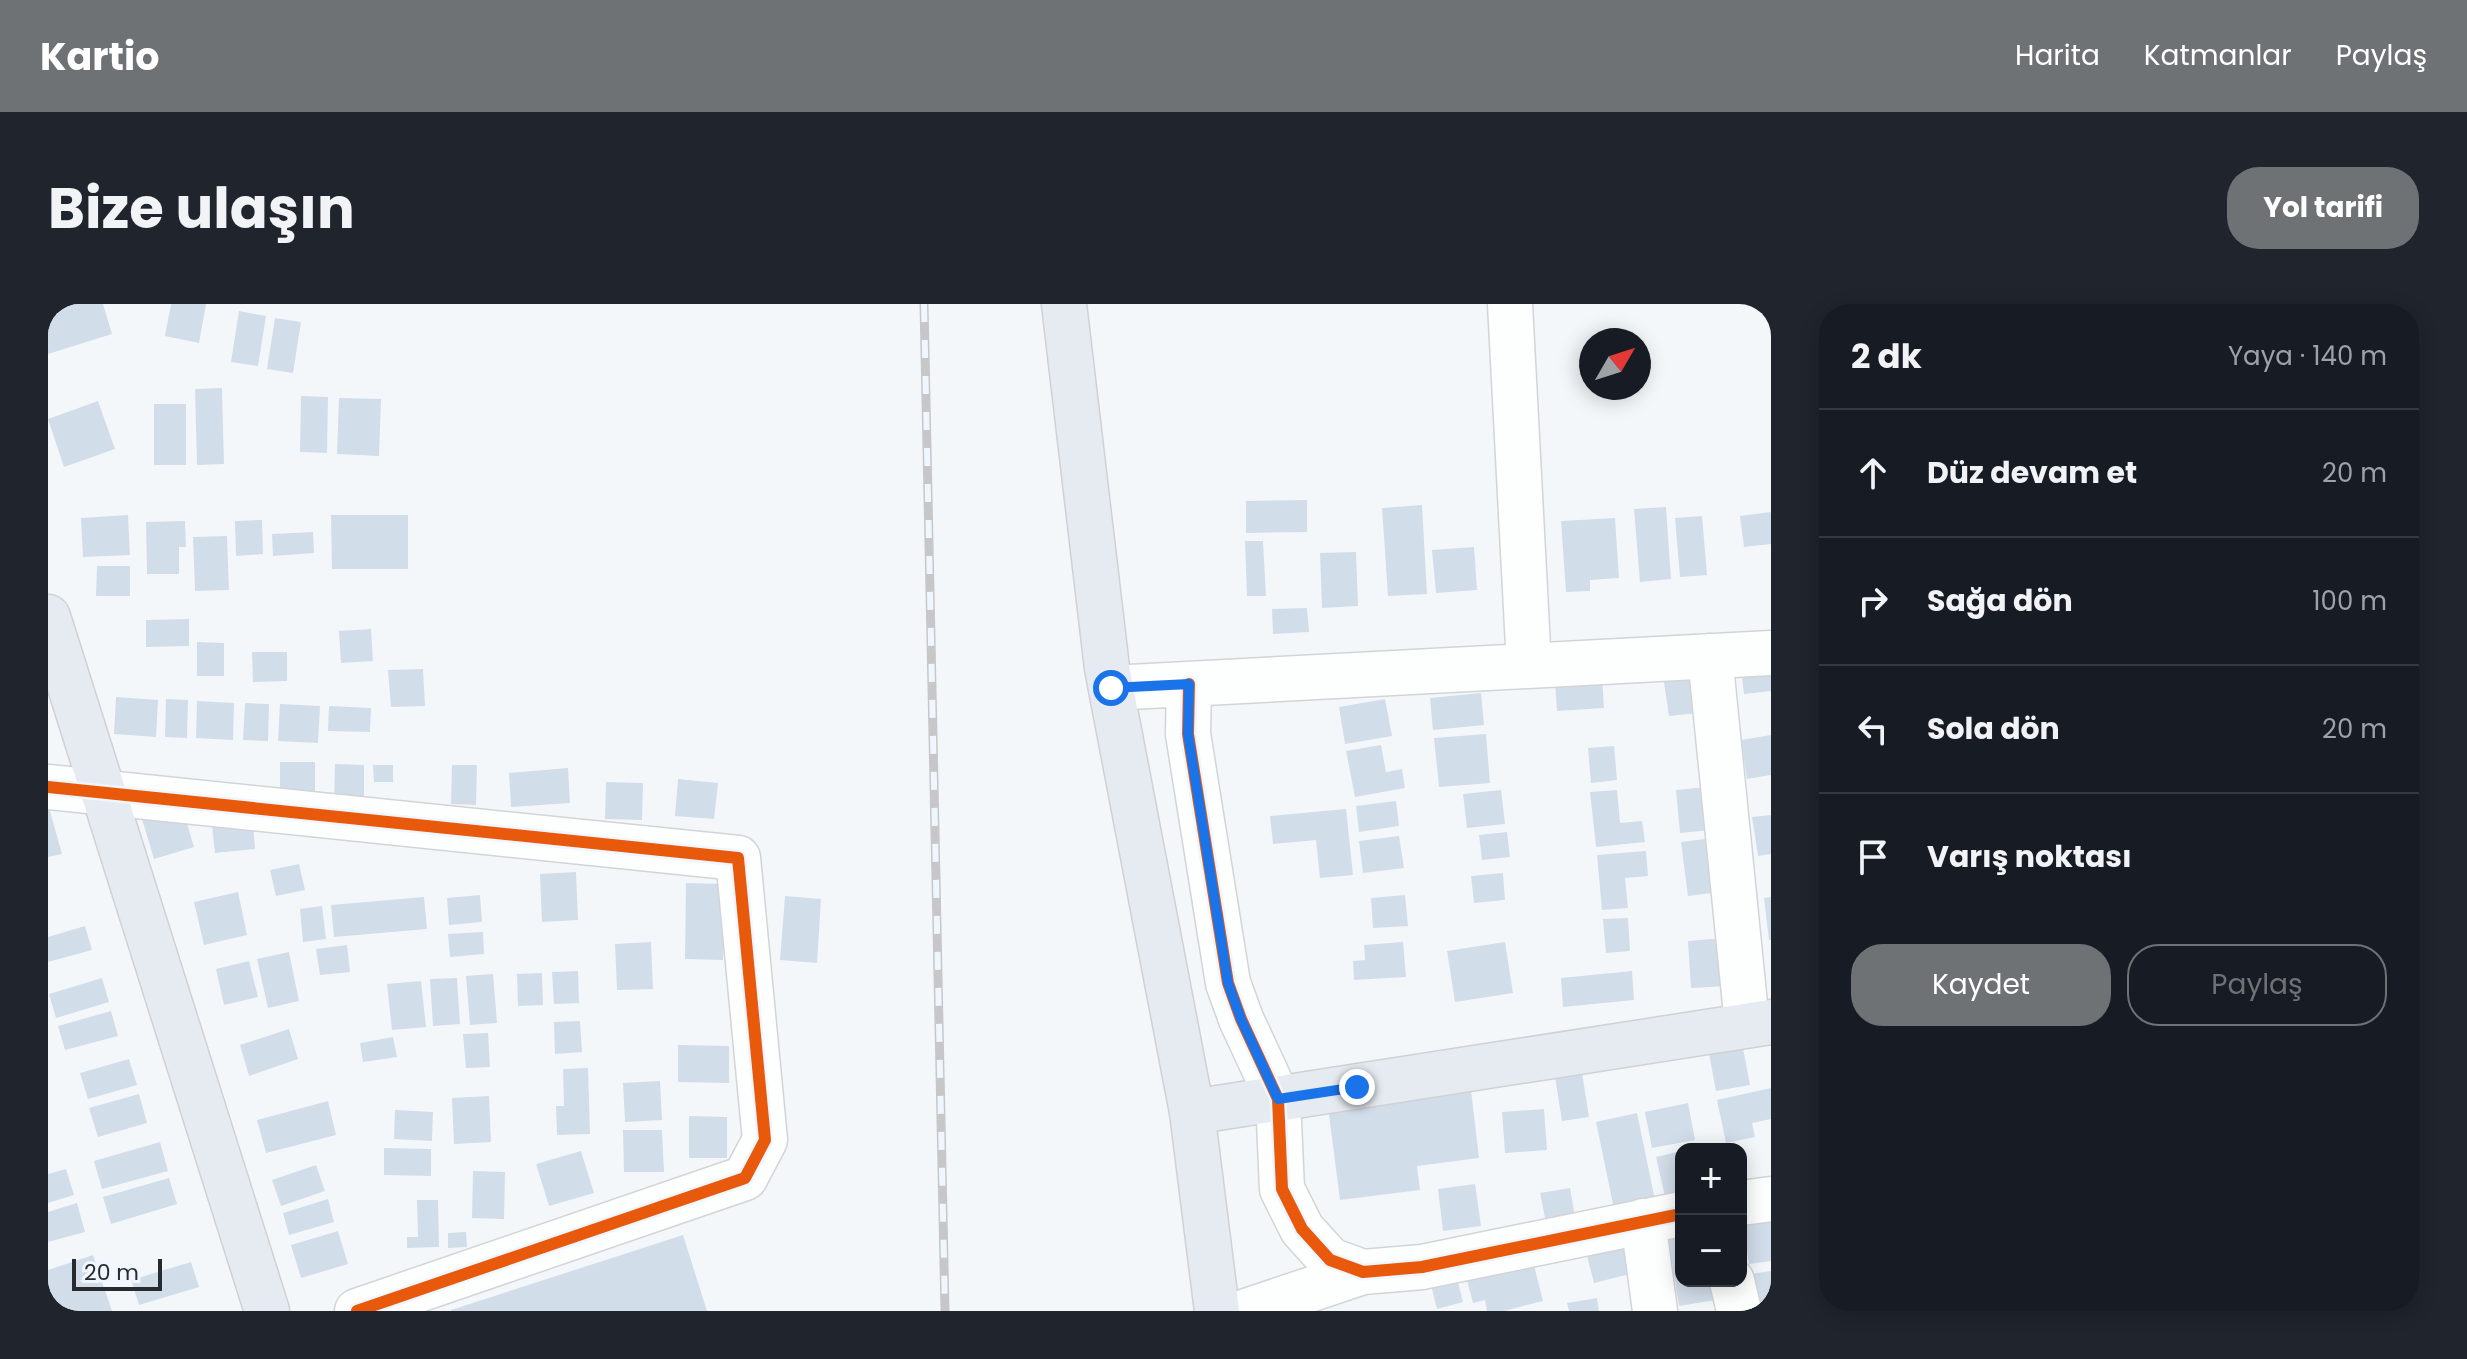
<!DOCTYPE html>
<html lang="tr">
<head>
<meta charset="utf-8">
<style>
  :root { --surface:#171b24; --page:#20242c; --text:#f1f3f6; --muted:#9ea1a6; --line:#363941; --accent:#6f7275 }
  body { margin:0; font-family:Poppins,sans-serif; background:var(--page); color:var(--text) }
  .controls { position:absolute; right:24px; bottom:24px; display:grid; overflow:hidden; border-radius:16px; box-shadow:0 4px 20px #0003 }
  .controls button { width:72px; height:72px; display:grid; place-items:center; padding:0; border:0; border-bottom:2px solid var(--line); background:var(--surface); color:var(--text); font:40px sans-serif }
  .compass { position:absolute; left:1531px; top:24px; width:72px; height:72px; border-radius:50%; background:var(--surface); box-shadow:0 4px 20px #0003; rotate:51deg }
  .scale { position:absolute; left:24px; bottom:20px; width:90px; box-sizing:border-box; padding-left:8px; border:4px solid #272a2e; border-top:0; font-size:22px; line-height:28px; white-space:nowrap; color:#272a2e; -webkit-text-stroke:6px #f0f6fe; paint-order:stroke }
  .stop { position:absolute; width:24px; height:24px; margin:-18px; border:6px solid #1a73e8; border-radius:50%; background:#fff }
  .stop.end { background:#1a73e8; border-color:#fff; box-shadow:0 2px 8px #0008 }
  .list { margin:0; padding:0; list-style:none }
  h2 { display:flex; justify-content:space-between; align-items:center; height:104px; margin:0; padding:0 32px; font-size:34px }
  h2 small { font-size:26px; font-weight:400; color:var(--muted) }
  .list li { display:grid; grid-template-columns:52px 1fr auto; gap:24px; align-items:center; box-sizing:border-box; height:128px; padding:0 32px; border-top:2px solid var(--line) }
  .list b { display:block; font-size:30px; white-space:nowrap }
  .list em { font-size:26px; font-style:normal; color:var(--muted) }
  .actions { display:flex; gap:16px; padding:24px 32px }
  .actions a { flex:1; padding:18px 0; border:2px solid var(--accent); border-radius:32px; text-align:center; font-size:28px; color:var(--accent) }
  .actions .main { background:var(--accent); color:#fff }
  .icon { flex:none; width:44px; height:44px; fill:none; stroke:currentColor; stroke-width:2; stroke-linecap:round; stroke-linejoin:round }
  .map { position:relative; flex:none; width:1723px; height:1007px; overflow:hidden; border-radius:32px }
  header { display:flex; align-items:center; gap:48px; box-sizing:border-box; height:112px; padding:0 40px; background:var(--accent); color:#fff }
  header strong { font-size:38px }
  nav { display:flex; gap:44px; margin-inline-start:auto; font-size:28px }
  .intro { display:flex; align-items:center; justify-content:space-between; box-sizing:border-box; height:192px; padding:0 48px }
  h1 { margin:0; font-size:56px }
  .button { padding:20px 36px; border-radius:32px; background:var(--accent); color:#fff; font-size:28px; font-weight:700 }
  main { display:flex; gap:48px; padding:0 48px }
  aside { flex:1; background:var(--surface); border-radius:32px; box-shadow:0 4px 20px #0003 }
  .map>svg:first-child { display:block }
  .building { fill:#d2ddea }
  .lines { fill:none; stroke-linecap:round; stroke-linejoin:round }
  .minor-casing { stroke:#d2d4d7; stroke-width:47 }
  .major-casing { stroke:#d0d1d4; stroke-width:47 }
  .minor { stroke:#fdfefe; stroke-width:44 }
  .major { stroke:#e6ebf2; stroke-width:44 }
  .rail-casing { stroke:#c7c7c9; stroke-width:9 }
  .rail { stroke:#f0f6fe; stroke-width:6; stroke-dasharray:18; stroke-linecap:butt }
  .cycleway-casing { stroke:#f0f6fe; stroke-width:17 }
  .cycleway { stroke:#e8590c; stroke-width:12 }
  .route { stroke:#1a73e8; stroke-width:10 }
</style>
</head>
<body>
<header>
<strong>Kartio</strong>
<nav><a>Harita</a><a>Katmanlar</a><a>Paylaş</a></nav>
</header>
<div class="intro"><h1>Bize ulaşın</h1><a class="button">Yol tarifi</a></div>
<main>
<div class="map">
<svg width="1723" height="1007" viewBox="0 0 1723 1007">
  <rect width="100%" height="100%" fill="#f4f7fa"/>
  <!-- building -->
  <path class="building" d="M23,0H55L64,30L0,50V8Z
    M123,0H158L151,39L117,32Z
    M191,7L218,12L210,62L183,58Z
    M227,14L253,18L245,69L219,65Z
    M174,84L176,160L149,161L147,85Z
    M253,92L280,93L279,149L252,148Z
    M291,94L333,95L331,152L289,150Z
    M50,97L67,145L16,163L0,115Z
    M106,100H138V161H106Z
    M1259,196V228L1198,229V197Z
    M1374,201L1379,290L1340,292L1334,204Z
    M1618,203L1623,275L1592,278L1586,205Z
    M1723,208V240L1696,243L1692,212Z
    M80,211L82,251L35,253L33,214Z
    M283,211H360V265H284Z
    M1654,212L1659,271L1632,273L1627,214Z
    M1567,214L1571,274L1542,276V287L1518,288L1513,217Z
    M214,216L215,250L188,252L187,217Z
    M137,217L138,243H131V270H99L98,218Z
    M265,228L266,249L225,252L224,230Z
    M179,232L181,286L147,287L145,233Z
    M1197,237H1215L1218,292H1199Z
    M1426,243L1429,286L1388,289L1384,246Z
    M1308,248L1310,302L1274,304L1272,249Z
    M49,262H82V292H48Z
    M1259,304L1261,328L1225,330L1224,305Z
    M141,315V342L98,343V316Z
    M323,325L325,357L293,359L291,327Z
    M149,338L176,339V372H149Z
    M204,348H239V377L205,378Z
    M1723,355V387L1696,390L1692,358Z
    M375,365L377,402L343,403L340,366Z
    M1645,367L1650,409L1621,412L1615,371Z
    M1554,374L1556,404L1509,407L1507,377Z
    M1433,389L1436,421L1385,426L1382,394Z
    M68,393L110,396L108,433L66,430Z
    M118,395L140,396L139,434L117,433Z
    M1337,395L1344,432L1297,440L1291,403Z
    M149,397L186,399L185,436L148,434Z
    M197,399L221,400L220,437L195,436Z
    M232,400L272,402L270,439L230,437Z
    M281,402L323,404L322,428L280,427Z
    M1438,430L1442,479L1391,483L1386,434Z
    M1723,431V471L1699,475L1693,436Z
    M1333,441L1338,468L1354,465L1357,484L1307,493L1298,447Z
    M1566,442L1569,476L1543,479L1540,444Z
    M232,458H267V498H232Z
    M287,460L316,461V497H286Z
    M325,461H345V478H326Z
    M404,461H429L428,501L403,500Z
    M520,464L522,499L463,503L461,469Z
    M630,475L670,479L666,515L627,512Z
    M558,478L595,479L594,516L557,515Z
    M1658,483L1663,526L1632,529L1628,486Z
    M1453,486L1457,520L1419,524L1415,490Z
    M1569,486L1572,519L1594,517L1597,538L1548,543L1542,488Z
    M1348,497L1351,522L1311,528L1308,502Z
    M0,500L14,550L0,553Z
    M134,503L146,543L106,555L94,515Z
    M1298,505L1305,571L1272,574L1268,536L1225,540L1222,512Z
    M1723,511V550L1710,552L1704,513Z
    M205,518L207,545L167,549L164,522Z
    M1459,528L1462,553L1434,556L1431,531Z
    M1351,532L1356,564L1315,569L1311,537Z
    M1665,534L1672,588L1640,592L1633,538Z
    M1598,547L1600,572L1577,574L1580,604L1554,606L1549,551Z
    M251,560L257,586L228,592L222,566Z
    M528,568L530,616L494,618L492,570Z
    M1455,569L1457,596L1426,599L1423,572Z
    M638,579L676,580L675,656L637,655Z
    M190,588L199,631L156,641L146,598Z
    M432,591L434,618L401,621L399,594Z
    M1357,591L1360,622L1325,624L1323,594Z
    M737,592L773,595L769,659L732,656Z
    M376,593L379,625L286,633L283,601Z
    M1723,593V636H1721L1716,594Z
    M274,602L278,635L255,638L252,605Z
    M1580,614L1582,647L1558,649L1555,615Z
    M37,622L44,646L0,658V633Z
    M435,628L436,650L402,653L400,630Z
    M1676,634L1680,682L1643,684L1640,637Z
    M603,638L605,685L569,686L567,640Z
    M1355,638L1358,673L1306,676L1305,657L1317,656L1316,641Z
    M1457,638L1465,689L1407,698L1399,647Z
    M299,641L302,668L272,671L268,645Z
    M241,648L251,697L220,704L209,655Z
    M201,657L210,693L176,701L168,665Z
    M530,667L531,699L506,700L504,668Z
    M1584,667L1586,696L1515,703L1513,674Z
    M494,669L495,701L470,702L469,670Z
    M445,670L449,719L422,721L418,672Z
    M54,674L61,698L8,714L1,690Z
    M409,674L412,720L385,722L382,675Z
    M373,677L378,723L344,726L339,680Z
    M63,707L70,732L17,746L10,722Z
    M532,717L534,748L507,750L506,718Z
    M241,725L250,755L201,772L192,741Z
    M1692,728L1702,781L1668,787L1658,734Z
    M440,729L442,763L418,764L415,730Z
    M345,733L349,753L315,758L312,739Z
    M630,741L681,742V779L630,778Z
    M81,755L89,781L40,795L32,769Z
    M1532,756L1541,813L1514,817L1505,760Z
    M540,764L542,830L509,831L508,802H516L515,765Z
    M612,777L614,816L577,818L575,779Z
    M1422,778L1431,854L1369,862L1372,886L1292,896L1279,795Z
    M1723,784V815L1704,819L1707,833L1678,839L1669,796Z
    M91,790L99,819L50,833L41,804Z
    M441,792L443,838L406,840L404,794Z
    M280,797L288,831L218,849L209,816Z
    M1640,799L1647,836L1604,844L1597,808Z
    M1496,805L1499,846L1457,849L1454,808Z
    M347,806L385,808L384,837L346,835Z
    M1589,809L1607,896L1566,905L1548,818Z
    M641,812L679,813V854H641Z
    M575,826H614L616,868H576Z
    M112,838L120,867L54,885L46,857Z
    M336,844L383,845V872L336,871Z
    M533,847L546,889L501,902L488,860Z
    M1633,847V890L1617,893L1608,853Z
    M268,861L277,887L233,902L224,876Z
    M18,865L26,891L0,899V870Z
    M425,867L457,868L456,915L424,914Z
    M121,874L129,900L63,920L55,893Z
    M1427,880L1433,922L1395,927L1390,885Z
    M1522,884L1527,913L1498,919L1492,889Z
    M280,895L286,918L241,931L235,909Z
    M369,896H390L391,943L359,944V933H370Z
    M29,899L37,928L0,938V908Z
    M1723,910V957L1701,960L1694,914Z
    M1633,924V977H1677L1680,994L1631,1002L1619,926Z
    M290,927L300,960L253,974L243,941Z
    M1588,927L1598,966L1546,979L1536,940Z
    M418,928L419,943L400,944V929Z
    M635,931L659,1007H403V1006Z
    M1482,945L1495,997L1456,1007H1439L1437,996L1425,999L1415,961Z
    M45,951L64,1007H0V966Z
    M143,958L151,983L91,1001L83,976Z
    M1406,963L1415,998L1389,1005L1380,969Z
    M1723,967V999L1707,1001L1702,970Z
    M1549,994L1551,1007H1521L1519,999Z"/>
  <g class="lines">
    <defs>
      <path id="minor" d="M1462,0L1481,362
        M1662,352L1699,720
        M1141,380L1140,430L1180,679L1193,715L1230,795L1234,885L1254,925L1282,956L1315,968L1374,963L1633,910
        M1063,384L1723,349
        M0,483L690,554L717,836L697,874L309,1007
        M1693,899L1723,895
        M1595,917L1607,1007
        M1684,977L1691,1007
        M1198,1007L1315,968"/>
      <path id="major" d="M1016,0L1059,364L1144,808L1169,1007
        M0,313L219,1007
        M1144,808L1723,718"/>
    </defs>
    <!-- minor casing -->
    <use href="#minor" class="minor-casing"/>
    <!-- major casing -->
    <use href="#major" class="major-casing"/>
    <!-- minor -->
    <use href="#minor" class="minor"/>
    <!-- major -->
    <use href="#major" class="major"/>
    <defs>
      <path id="rail" d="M876,0L897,1007"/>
    </defs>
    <!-- rail casing -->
    <use href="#rail" class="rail-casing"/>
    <!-- rail -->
    <use href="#rail" class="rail"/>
    <defs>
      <path id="cycleway" d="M1141,380L1140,430L1180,679L1193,715L1230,795L1234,885L1254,925L1282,956L1315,968L1374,963L1633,910
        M0,483L690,554L717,836L697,874L309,1007"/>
    </defs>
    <!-- cycleway casing -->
    <use href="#cycleway" class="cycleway-casing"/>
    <!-- cycleway -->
    <use href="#cycleway" class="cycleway"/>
  </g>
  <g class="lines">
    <!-- route -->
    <path class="route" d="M1063,384L1141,380L1140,430L1180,679L1193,715L1230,795L1309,783"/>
  </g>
</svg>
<div class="controls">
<button>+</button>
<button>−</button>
</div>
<svg class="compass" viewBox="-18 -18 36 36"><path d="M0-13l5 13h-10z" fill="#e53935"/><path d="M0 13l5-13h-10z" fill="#9ea1a6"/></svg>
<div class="scale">20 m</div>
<div class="stop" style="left:1063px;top:384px"></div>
<div class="stop end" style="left:1309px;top:783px"></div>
</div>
<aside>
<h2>2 dk<small>Yaya · 140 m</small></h2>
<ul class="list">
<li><svg class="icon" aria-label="ahead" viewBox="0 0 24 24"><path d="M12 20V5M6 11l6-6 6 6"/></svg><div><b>Düz devam et</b></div><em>20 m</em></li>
<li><svg class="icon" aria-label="right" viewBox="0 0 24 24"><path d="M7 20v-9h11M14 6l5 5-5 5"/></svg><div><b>Sağa dön</b></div><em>100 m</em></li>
<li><svg class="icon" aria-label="left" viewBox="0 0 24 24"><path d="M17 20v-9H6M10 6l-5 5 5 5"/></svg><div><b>Sola dön</b></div><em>20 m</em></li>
<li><svg class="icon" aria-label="arrive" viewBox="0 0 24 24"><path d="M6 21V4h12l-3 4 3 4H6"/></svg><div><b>Varış noktası</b></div></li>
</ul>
<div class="actions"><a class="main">Kaydet</a><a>Paylaş</a></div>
</aside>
</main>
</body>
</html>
